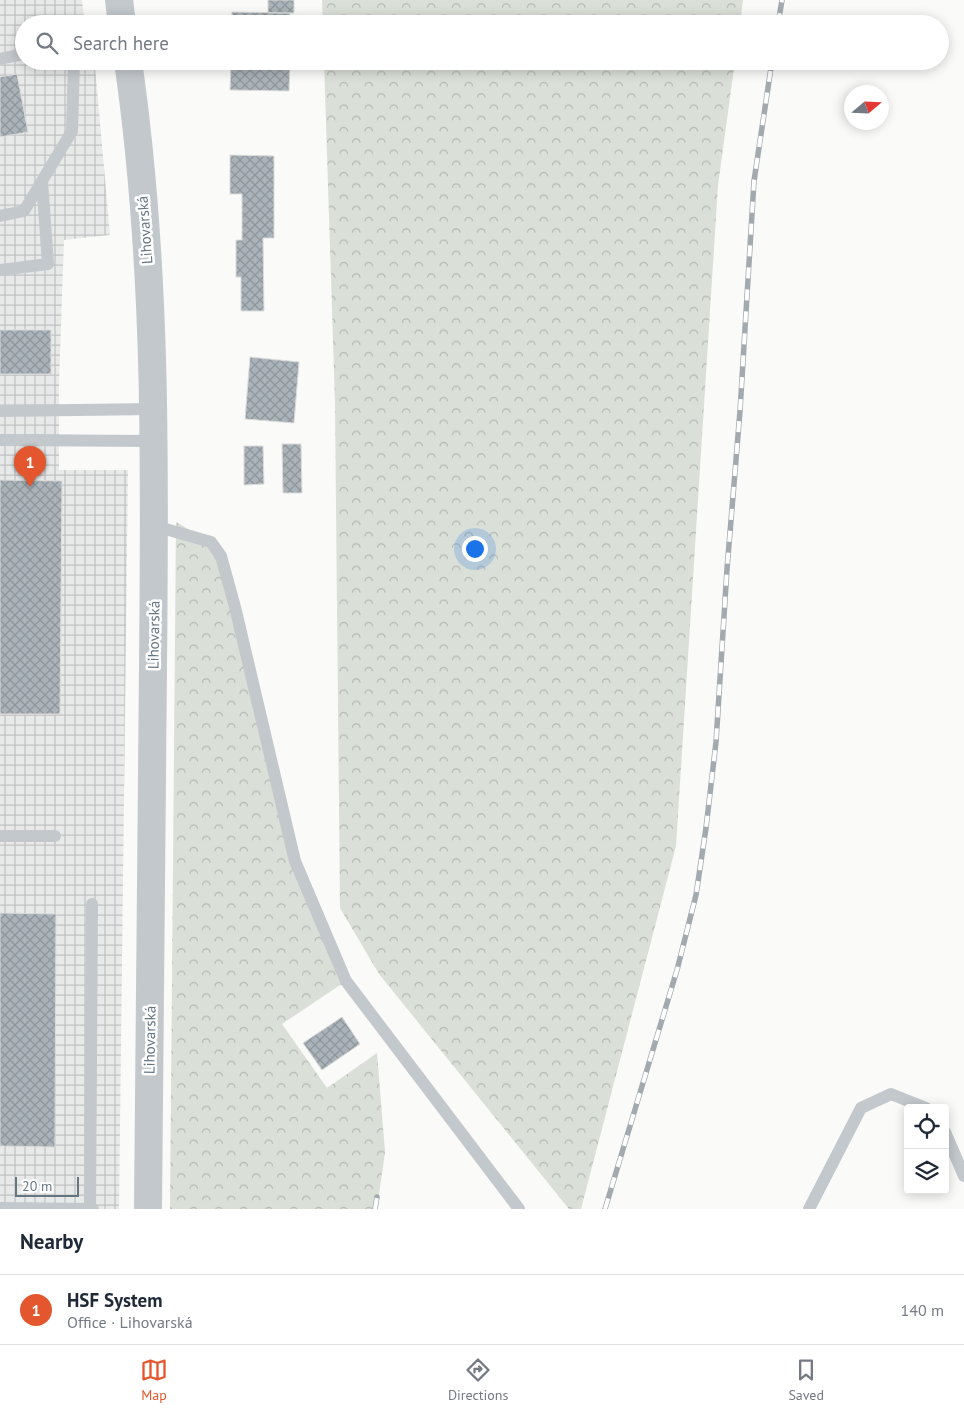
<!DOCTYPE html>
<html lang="en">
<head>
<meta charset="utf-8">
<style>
  :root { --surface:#fff; --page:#f6f6f7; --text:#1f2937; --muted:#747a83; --line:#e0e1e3; --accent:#e4572e }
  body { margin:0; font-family:"PT Sans",sans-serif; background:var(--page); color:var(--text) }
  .controls { position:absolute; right:15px; bottom:15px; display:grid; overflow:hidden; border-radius:5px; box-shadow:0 2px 12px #0003 }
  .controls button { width:45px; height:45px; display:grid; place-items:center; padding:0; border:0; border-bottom:1px solid var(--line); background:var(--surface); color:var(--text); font:25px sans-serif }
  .compass { position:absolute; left:844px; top:85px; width:45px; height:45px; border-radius:50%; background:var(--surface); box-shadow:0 2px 12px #0003; rotate:71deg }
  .scale { position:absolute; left:15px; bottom:12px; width:64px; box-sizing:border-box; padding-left:5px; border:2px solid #657683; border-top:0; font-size:14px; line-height:18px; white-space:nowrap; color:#657683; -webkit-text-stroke:4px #fff; paint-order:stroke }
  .you { position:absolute; left:474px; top:548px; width:18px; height:18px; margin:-12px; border:4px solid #fff; border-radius:50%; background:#1a73e8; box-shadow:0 0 0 8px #1a73e833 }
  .badge { display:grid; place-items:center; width:32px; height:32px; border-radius:50%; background:var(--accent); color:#fff; font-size:16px; font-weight:700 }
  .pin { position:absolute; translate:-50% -41px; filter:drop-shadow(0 1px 2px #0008) }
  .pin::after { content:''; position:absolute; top:26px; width:18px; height:15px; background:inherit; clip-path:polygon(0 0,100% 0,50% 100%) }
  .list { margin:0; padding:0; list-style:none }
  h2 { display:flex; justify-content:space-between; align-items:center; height:65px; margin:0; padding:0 20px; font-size:21px }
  h2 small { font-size:16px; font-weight:400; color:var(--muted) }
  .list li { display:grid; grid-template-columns:32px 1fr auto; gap:15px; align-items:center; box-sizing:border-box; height:70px; padding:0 20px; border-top:1px solid var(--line) }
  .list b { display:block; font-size:19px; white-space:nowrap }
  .list p { margin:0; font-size:16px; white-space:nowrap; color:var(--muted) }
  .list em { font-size:16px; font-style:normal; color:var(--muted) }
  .icon { flex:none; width:28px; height:28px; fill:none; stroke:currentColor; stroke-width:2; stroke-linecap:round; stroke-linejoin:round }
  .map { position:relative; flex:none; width:964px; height:1209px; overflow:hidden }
  .search { position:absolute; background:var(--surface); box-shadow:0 2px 12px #0003; left:15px; right:15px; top:15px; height:55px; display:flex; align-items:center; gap:12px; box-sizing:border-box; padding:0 18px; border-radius:28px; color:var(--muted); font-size:19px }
  .sheet { height:135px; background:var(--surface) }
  nav { display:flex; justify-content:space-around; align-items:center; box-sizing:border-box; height:70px; border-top:1px solid var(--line); background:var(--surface); font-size:14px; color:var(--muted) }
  nav a { display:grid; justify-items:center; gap:2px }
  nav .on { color:var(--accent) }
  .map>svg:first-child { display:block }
  .industrial { fill:url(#industrial-grid) }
  .forest { fill:url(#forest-crowns) }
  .building { fill:url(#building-cross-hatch); stroke:#dcdcda }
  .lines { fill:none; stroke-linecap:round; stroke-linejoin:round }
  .service { stroke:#c3c8cc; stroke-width:12 }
  .tertiary { stroke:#c3c8cc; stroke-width:28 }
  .rail-casing { stroke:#a2aab0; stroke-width:5.5 }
  .rail { stroke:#fff; stroke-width:4; stroke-dasharray:11; stroke-linecap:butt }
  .labels { text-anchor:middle; stroke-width:5; stroke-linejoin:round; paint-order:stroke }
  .street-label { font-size:15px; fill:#657683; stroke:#fff }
</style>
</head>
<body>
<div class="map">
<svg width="964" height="1209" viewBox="0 0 964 1209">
  <defs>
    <pattern id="industrial-grid" width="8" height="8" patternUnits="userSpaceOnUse" patternTransform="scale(1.25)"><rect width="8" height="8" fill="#e8e9e9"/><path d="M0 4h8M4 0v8" fill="none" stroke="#c0c1c2"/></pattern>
    <pattern id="forest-crowns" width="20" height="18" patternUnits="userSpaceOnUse" patternTransform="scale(1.25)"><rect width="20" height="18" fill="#dadfd7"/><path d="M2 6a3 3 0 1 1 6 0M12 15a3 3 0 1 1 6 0" fill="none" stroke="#b4b9b4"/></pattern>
    <pattern id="building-cross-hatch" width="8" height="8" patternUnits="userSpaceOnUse" patternTransform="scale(1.25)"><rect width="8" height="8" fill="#aab3b9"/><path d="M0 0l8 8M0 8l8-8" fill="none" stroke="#8e969c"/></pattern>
  </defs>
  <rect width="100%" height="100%" fill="#fafaf8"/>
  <!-- industrial -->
  <path class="industrial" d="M0,0H82L85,24H24V61H94L95,66L110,235L64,240L59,383V470H128L119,1209H0Z"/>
  <!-- forest -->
  <path class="forest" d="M322,0H743L740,24H323Z
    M324,61H735L718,185L676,846L581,1209H569L379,974L340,908L335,402Z
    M176,522L211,542L221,556L295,861L346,981L282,1024L327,1088L377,1053L385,1152L377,1209H170Z"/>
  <!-- building -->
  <path class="building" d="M268,0H294V13H268Z
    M232,12L290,13V24H231Z
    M231,61H290L289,91L230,90Z
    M17,74L28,132L0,137V77Z
    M230,155L274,156V238H263L264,311H241V277H236V240H242V194H230Z
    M0,330H51V374H0Z
    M250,357L299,362L294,423L245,419Z
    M282,444H301L302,493H283Z
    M244,446H263L264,484L244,485Z
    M0,480L62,481L60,714H0Z
    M0,913L56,914L55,1147L0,1146Z
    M342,1017L360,1044L322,1070L303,1043Z"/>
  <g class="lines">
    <!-- service -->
    <path class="service" d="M0,59L24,54
      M0,216L24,211L72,131L74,61
      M0,270L48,264L42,181
      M0,411L153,409
      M0,440L154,441
      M155,526L211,542L221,556L235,607L295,861L346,981L519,1209
      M0,836H55
      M945,1132L964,1176
      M0,1208L93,1209
      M90,1209L92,904
      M809,1209L861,1108L891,1094L926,1108"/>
    <!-- tertiary -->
    <path class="tertiary" d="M119,0L122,24
      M128,61C157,262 155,464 153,666C152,847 150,1028 148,1209"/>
    <defs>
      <path id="rail" d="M778,24L782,0
        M375,1209L377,1197
        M605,1209L677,970L696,895L706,828L716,742L727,569L740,411L754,181L772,61"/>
    </defs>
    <!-- rail casing -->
    <use href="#rail" class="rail-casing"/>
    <!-- rail -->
    <use href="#rail" class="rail"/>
  </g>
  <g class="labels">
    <!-- street labels -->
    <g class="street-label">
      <text transform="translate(145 230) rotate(-94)" y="5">Lihovarská</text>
      <text transform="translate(154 635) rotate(-89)" y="5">Lihovarská</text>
      <text transform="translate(150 1040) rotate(-89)" y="5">Lihovarská</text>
    </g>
  </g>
</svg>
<div class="controls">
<button><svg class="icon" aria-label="locate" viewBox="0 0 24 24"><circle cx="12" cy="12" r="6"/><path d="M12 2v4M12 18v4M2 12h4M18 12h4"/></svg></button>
<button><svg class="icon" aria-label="layers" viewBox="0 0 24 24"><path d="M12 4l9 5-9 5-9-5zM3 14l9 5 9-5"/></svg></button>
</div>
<svg class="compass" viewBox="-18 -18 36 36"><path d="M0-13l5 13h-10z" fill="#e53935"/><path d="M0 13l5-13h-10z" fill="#747a83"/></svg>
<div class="scale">20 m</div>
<div class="you"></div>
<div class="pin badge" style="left:30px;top:487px">1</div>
<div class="search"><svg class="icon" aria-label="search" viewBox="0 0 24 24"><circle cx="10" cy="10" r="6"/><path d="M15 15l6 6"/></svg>Search here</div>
</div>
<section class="sheet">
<h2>Nearby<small></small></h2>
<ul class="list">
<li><span class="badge">1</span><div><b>HSF System</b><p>Office · Lihovarská</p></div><em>140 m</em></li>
</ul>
</section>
<nav>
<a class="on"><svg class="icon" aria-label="map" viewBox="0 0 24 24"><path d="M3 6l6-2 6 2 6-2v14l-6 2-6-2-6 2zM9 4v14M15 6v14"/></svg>Map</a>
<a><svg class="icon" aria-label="directions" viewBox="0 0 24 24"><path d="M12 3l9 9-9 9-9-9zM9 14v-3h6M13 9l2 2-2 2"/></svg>Directions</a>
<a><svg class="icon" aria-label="saved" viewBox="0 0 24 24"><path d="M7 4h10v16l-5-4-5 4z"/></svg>Saved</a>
</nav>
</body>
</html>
